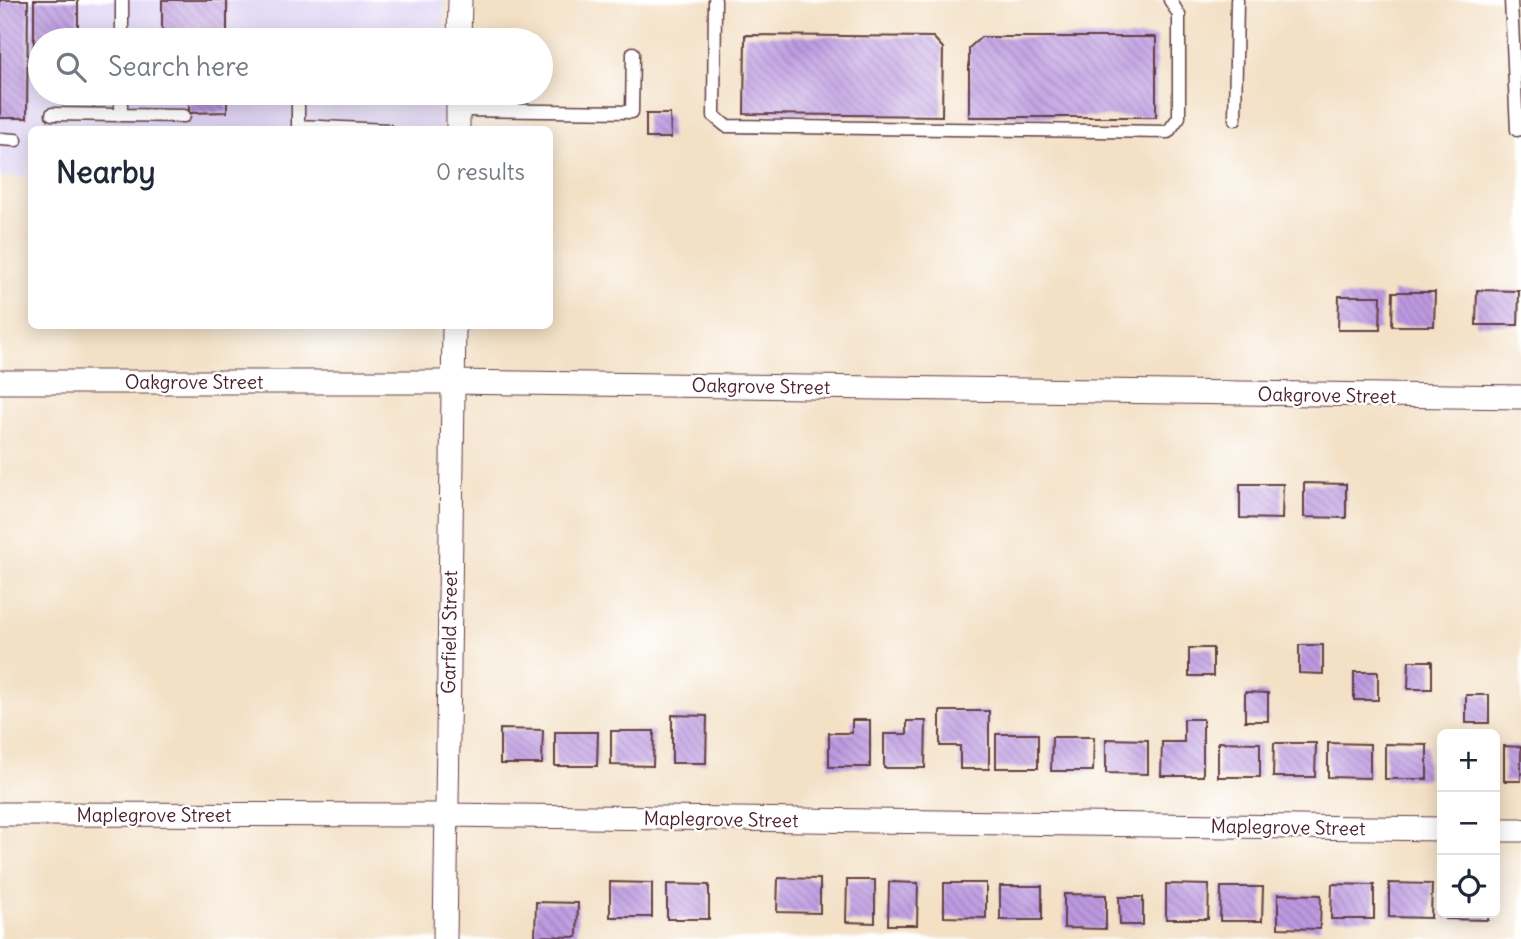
<!DOCTYPE html>
<html lang="en">
<head>
<meta charset="utf-8">
<style>
  :root { --surface:#fff; --page:#f6f6f7; --text:#1f2937; --muted:#747a83; --line:#e0e1e3 }
  body { margin:0; font-family:Delius,sans-serif; background:var(--page); color:var(--text) }
  .controls { position:absolute; right:21px; bottom:21px; display:grid; overflow:hidden; border-radius:10px; box-shadow:0 4px 18px #0003 }
  .controls button { width:63px; height:63px; display:grid; place-items:center; padding:0; border:0; border-bottom:2px solid var(--line); background:var(--surface); color:var(--text); font:35px sans-serif }
  .list { margin:0; padding:0; list-style:none }
  h2 { display:flex; justify-content:space-between; align-items:center; height:91px; margin:0; padding:0 28px; font-size:30px }
  h2 small { font-size:23px; font-weight:400; color:var(--muted) }
  .icon { flex:none; width:38px; height:38px; fill:none; stroke:currentColor; stroke-width:2; stroke-linecap:round; stroke-linejoin:round }
  .map { position:relative; flex:none; width:1521px; height:939px; overflow:hidden }
  .search { position:absolute; background:var(--surface); box-shadow:0 4px 18px #0003; left:28px; top:28px; width:525px; height:77px; display:flex; align-items:center; gap:18px; box-sizing:border-box; padding:0 24px; border-radius:38px; color:var(--muted); font-size:26px }
  .panel { position:absolute; background:var(--surface); box-shadow:0 4px 18px #0003; left:28px; top:126px; width:525px; height:203px; border-radius:10px }
  .map>svg:first-child { display:block }
  .built { fill:#dfd4f4 }
  .building { fill:url(#building-back-hatch) }
  .lines { fill:none; stroke-linecap:round; stroke-linejoin:round }
  .lane-casing { stroke:#633c42; stroke-width:15 }
  .street-casing { stroke:#633c42; stroke-width:25 }
  .lane { stroke:#fff; stroke-width:12 }
  .street { stroke:#fff; stroke-width:23 }
  .labels { text-anchor:middle; stroke-width:5; stroke-linejoin:round; paint-order:stroke }
  .street-label { font-size:19px; fill:#4a1f2b; stroke:#fff }
</style>
</head>
<body>
<div class="map">
<svg width="1521" height="939" viewBox="0 0 1521 939">
  <defs>
    <pattern id="building-back-hatch" width="6" height="6" patternUnits="userSpaceOnUse" patternTransform="scale(1.75)"><rect width="6" height="6" fill="#bd9ae1"/><path d="M-1 5l2 2M0 0l6 6M5-1l2 2" fill="none" stroke="#9c7db7"/></pattern>
  </defs>
  <rect width="100%" height="100%" fill="#fff"/>
  <filter id="ink" filterUnits="userSpaceOnUse"><feTurbulence type="fractalNoise" baseFrequency=".0143" numOctaves="2"/><feDisplacementMap in="SourceGraphic" scale="14" xChannelSelector="R" yChannelSelector="G"/><feConvolveMatrix kernelMatrix="1 2 1 2 8 2 1 2 1" color-interpolation-filters="sRGB"/></filter>
  <filter id="wash" filterUnits="userSpaceOnUse"><feTurbulence type="fractalNoise" baseFrequency=".00686" numOctaves="4" result="noise"/><feDisplacementMap in="SourceGraphic" scale="28" xChannelSelector="R" yChannelSelector="G"/><feGaussianBlur stdDeviation="1.57" result="paint"/><feColorMatrix in="noise" values="0 0 0 0 0 0 0 0 0 0 0 0 0 0 0 0 0 1.4 0 .05"/><feComposite in="paint" operator="in"/></filter>
  <g filter="url(#wash)">
    <rect width="100%" height="100%" fill="#f3e0c5"/>
    <!-- built -->
    <path class="built" d="M0,0H445L444,40H40V93H444V129L32,130L28,177H0Z"/>
    <g id="blocks">
      <!-- building -->
      <path class="building" d="M0,0H28L27,118H0Z
        M34,0H78V40H40V70H34Z
        M162,0H227V40H162Z
        M745,35L933,37L943,48L942,116L744,114Z
        M981,37H1156V117H969V48Z
        M189,93H227V112L189,113Z
        M646,114H670L671,138H646Z
        M1477,290L1519,291L1518,325H1476Z
        M1393,292H1435L1434,326H1392Z
        M1339,296H1381L1380,330H1338Z
        M1304,483L1346,484V518L1304,517Z
        M1240,484H1283L1282,519L1240,518Z
        M1299,645H1323V674L1299,673Z
        M1189,648H1213V676H1189Z
        M1409,661H1432V689H1408Z
        M1354,672H1378V700H1354Z
        M1245,692L1268,693V721H1245Z
        M1466,695H1489V723H1466Z
        M940,711H989V769H960V746H940Z
        M672,715L707,716L706,763H672Z
        M1184,719H1203V776H1161L1162,742H1184Z
        M852,720H870V767H829V733H852Z
        M907,721H926L925,768H884V734H907Z
        M500,729L543,730L542,764H500Z
        M611,731H654L653,766L611,765Z
        M555,732H598L597,766H555Z
        M996,734H1038V768H996Z
        M1052,737H1094L1093,771H1051Z
        M1106,739L1148,740V774L1106,773Z
        M1218,742L1260,743V777H1218Z
        M1274,743H1316L1315,777H1273Z
        M1328,743L1370,744V778L1328,777Z
        M1385,744L1427,745V779H1385Z
        M1504,746L1521,747V781H1504Z
        M778,878L820,879V913L777,912Z
        M847,880H875V923L846,922Z
        M610,882L652,883V917H610Z
        M889,882L918,883L917,925H888Z
        M944,883H986V918L944,917Z
        M1389,883L1432,884L1431,918L1389,917Z
        M667,884L709,885V919H667Z
        M1166,884L1209,885L1208,919H1166Z
        M1332,884L1374,885V919H1331Z
        M1000,886H1042V920H1000Z
        M1221,887H1263L1262,921H1220Z
        M1064,894L1106,895V929L1064,928Z
        M1278,894L1321,895L1320,929L1278,928Z
        M1119,897H1143V925H1120Z
        M536,902L578,903L577,937L535,936Z
        M1445,913H1488V920L1445,919Z"/>
    </g>
  </g>
  <g filter="url(#ink)">
    <use href="#blocks" fill-opacity="0" stroke="#633c42" stroke-width="2"/>
    <g class="lines">
      <defs>
        <path id="lane" d="M715,0L714,116L726,126L1168,132L1179,117V15L1170,0
          M1511,0L1517,130L1521,129
          M122,40V0
          M298,93V126L387,130
          M458,110L632,112L633,53
          M52,114L121,115V93
          M121,115L184,116
          M1235,119L1237,0
          M0,139L16,140"/>
        <path id="street" d="M459,40L460,0
          M458,130V93
          M0,382H453L1521,397
          M0,814L446,815L1442,829
          M1495,830H1521
          M445,939L454,326"/>
      </defs>
      <!-- lane casing -->
      <use href="#lane" class="lane-casing"/>
      <!-- street casing -->
      <use href="#street" class="street-casing"/>
      <!-- lane -->
      <use href="#lane" class="lane"/>
      <!-- street -->
      <use href="#street" class="street"/>
    </g>
  </g>
  <g class="labels">
    <!-- street labels -->
    <g class="street-label">
      <text x="194" y="389">Oakgrove Street</text>
      <text transform="translate(761 386) rotate(1)" y="7">Oakgrove Street</text>
      <text transform="translate(1327 395) rotate(1)" y="7">Oakgrove Street</text>
      <text transform="translate(449 632) rotate(-89)" y="7">Garfield Street</text>
      <text x="154" y="822">Maplegrove Street</text>
      <text transform="translate(721 819) rotate(1)" y="7">Maplegrove Street</text>
      <text transform="translate(1288 827) rotate(1)" y="7">Maplegrove Street</text>
    </g>
  </g>
</svg>
<div class="controls">
<button>+</button>
<button>−</button>
<button><svg class="icon" aria-label="locate" viewBox="0 0 24 24"><circle cx="12" cy="12" r="6"/><path d="M12 2v4M12 18v4M2 12h4M18 12h4"/></svg></button>
</div>
<div class="search"><svg class="icon" aria-label="search" viewBox="0 0 24 24"><circle cx="10" cy="10" r="6"/><path d="M15 15l6 6"/></svg>Search here</div>
<section class="panel">
<h2>Nearby<small>0 results</small></h2>
<ul class="list">
</ul>
</section>
</div>
</body>
</html>
